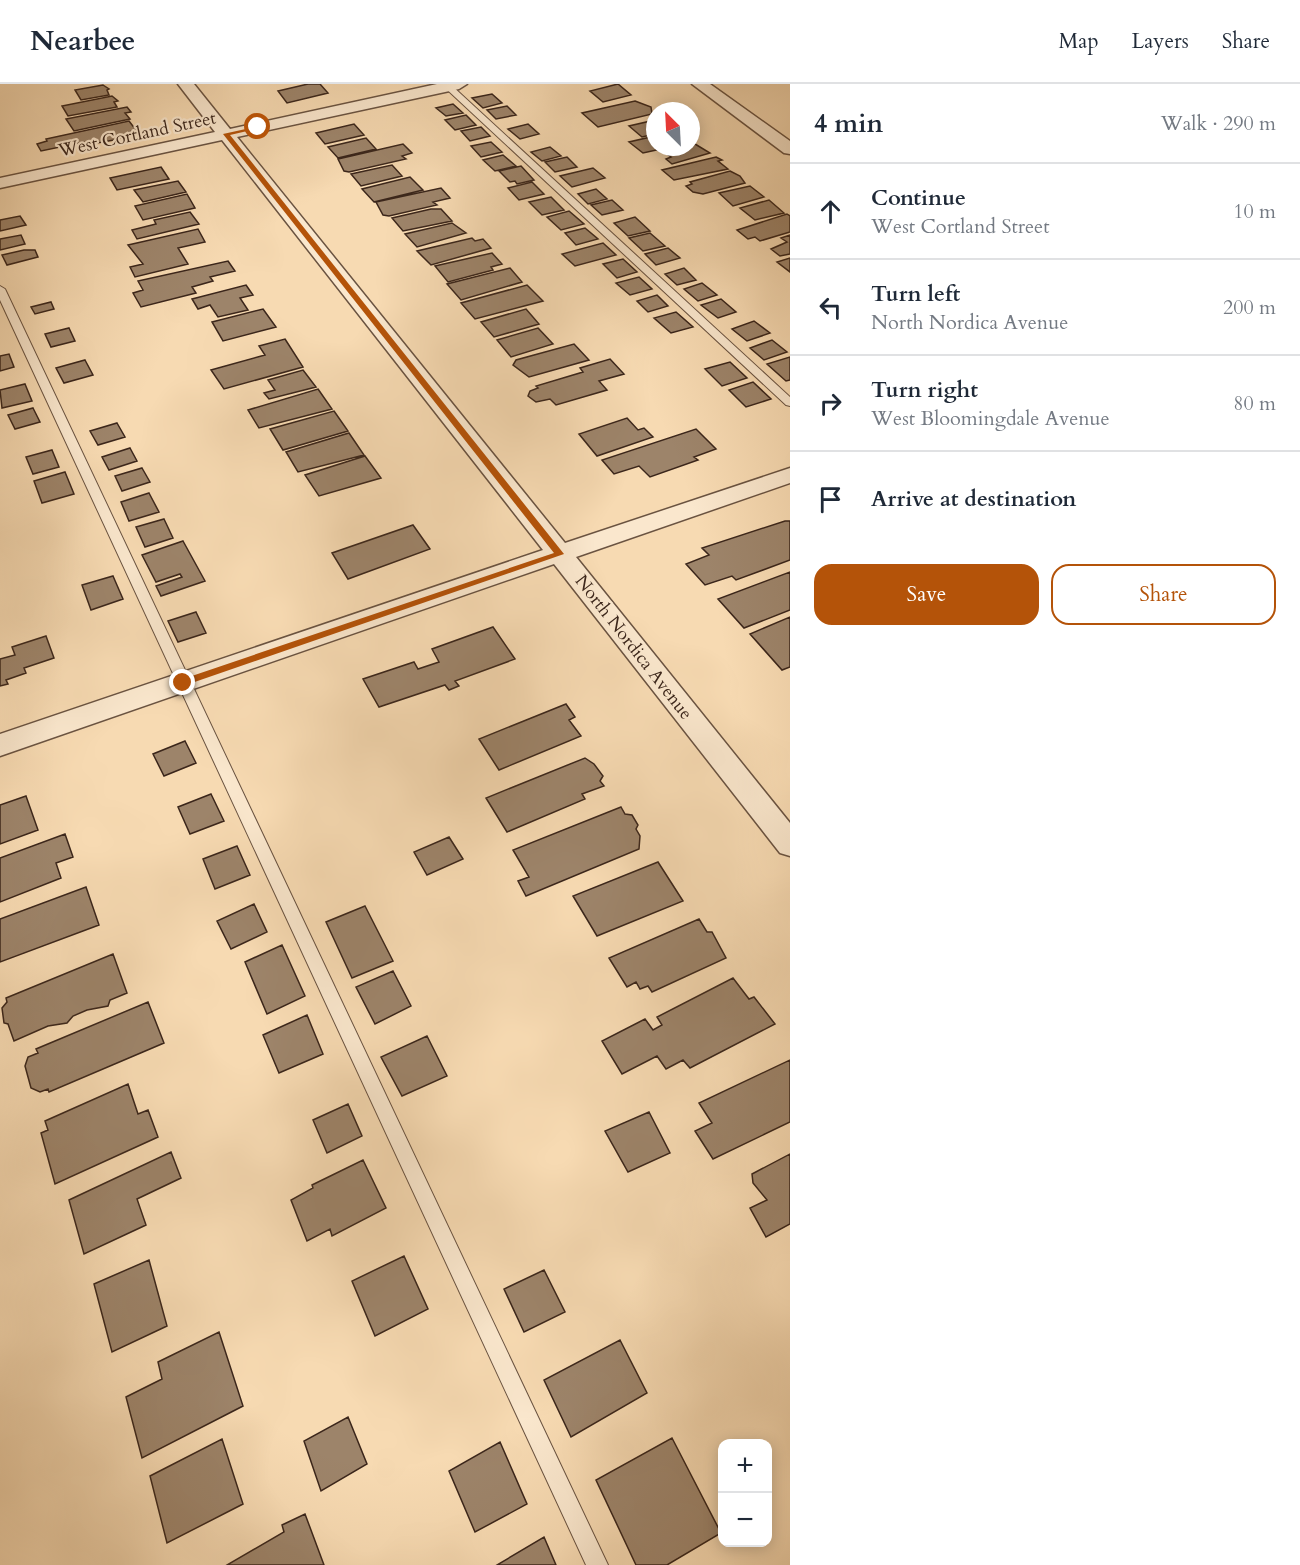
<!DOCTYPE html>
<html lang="en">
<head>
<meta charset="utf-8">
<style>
  :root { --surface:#fff; --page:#f6f6f7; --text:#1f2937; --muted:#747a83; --line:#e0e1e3; --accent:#b45309 }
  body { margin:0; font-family:Cardo,serif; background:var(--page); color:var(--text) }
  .controls { position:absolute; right:18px; bottom:18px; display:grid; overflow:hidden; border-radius:12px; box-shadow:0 3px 15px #0003 }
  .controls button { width:54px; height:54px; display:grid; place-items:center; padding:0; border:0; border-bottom:2px solid var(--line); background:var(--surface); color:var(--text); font:30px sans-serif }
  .compass { position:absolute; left:646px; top:18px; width:54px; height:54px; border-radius:50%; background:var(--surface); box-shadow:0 3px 15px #0003; rotate:336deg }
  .stop { position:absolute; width:18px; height:18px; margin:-14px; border:4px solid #b45309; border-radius:50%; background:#fff }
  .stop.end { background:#b45309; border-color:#fff; box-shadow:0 2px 6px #0008 }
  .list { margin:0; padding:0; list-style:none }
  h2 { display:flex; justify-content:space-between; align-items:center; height:78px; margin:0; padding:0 24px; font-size:26px }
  h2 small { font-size:20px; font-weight:400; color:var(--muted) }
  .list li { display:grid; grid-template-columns:39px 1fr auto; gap:18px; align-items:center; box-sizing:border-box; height:96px; padding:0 24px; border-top:2px solid var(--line) }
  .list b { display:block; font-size:22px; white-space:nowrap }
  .list p { margin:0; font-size:20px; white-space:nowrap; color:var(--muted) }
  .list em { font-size:20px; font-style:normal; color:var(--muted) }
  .actions { display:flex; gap:12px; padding:18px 24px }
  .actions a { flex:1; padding:14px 0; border:2px solid var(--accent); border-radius:18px; text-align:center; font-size:21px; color:var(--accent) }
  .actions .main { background:var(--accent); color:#fff }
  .icon { flex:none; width:33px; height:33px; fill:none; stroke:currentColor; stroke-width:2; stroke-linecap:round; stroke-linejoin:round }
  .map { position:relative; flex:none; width:790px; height:1481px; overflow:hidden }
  header { display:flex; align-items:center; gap:36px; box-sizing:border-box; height:84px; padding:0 30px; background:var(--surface); border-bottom:2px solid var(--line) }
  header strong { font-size:28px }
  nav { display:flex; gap:33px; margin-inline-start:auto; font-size:21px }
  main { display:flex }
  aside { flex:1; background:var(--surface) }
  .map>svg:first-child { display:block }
  .building { fill:#9d846a; stroke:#3b261b; stroke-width:1.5 }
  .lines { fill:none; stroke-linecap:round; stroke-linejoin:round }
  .service-casing { stroke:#6a5341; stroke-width:2 }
  .minor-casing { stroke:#6a5341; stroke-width:3 }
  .service { fill:#fae7cd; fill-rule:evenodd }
  .minor { fill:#fae7cd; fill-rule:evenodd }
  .route { fill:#b45309 }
  .labels { text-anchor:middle; stroke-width:4.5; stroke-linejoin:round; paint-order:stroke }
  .far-street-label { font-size:18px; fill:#3b261b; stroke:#fae7cd }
</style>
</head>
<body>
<header>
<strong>Nearbee</strong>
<nav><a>Map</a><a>Layers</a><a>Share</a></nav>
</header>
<main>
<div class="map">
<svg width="790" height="1481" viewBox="0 0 790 1481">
  <rect width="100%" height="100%" fill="#f7dab2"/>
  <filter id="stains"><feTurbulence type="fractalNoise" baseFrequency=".00333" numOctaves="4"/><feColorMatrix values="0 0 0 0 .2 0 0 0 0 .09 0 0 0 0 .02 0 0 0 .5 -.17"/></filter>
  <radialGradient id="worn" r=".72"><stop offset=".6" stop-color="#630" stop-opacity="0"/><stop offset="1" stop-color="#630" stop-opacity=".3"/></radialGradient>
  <!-- building -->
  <path class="building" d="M308,0H320L328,9L287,19L278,7Z
    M618,0L631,11L603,18L590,7Z
    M103,1L109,5L107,6L109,11L81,16L75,6Z
    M492,10L502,19L483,24L472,14Z
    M112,12L118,17L114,18L117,23L68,32L62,22Z
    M635,17L651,23L652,30L598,43L582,29Z
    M453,20L463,29L446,32L436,24Z
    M507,22L516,31L496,35L487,26Z
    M127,23L131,28L125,29L130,35L74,47L66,35Z
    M466,31L476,41L455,46L445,36Z
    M655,36V50L642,53L629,42Z
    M129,37L136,46L129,48L130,51L114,56L86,61L84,58L41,67L37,60L47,57L46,55Z
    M354,40L364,51L325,60L316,49Z
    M528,40L539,50L520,55L508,45Z
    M481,43L490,52L470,57L461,47Z
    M655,52V63H670L643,69L629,58Z
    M366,54L376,65L338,74L328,63Z
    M491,58L502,68L481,73L471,62Z
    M403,60L412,69L402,72L406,75L349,88L344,87L338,75Z
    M695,60L710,69L672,80L666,75L671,73L664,68Z
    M550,63L561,72L542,77L531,68Z
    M503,71L516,82L495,87L483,76Z
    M567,73L577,83L555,88L545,78Z
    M716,73L722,76L718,77L728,85L674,96L662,86Z
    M392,81L402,92L361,102L351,90Z
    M521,82L534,96L517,100L515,97L510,98L499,87Z
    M161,83L169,95L117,106L110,94Z
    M593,84L605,94L572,103L560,92Z
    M730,87L740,92L745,99L703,110L693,108L686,102L692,100L690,98Z
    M410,93L423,106L374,118L362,105Z
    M178,97L186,108L143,118L134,106Z
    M532,98L544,110L519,116L508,104Z
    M750,102L764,113L733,122L719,109Z
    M441,104L450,114L433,118L437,121L389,132L383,131L376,118Z
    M596,105L607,115L588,120L578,110Z
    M187,110L195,124L143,136L135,122Z
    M551,113L564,126L542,131L529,118Z
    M612,116L623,126L602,131L591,121Z
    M769,116L784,129L755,136L740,124Z
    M431,125H441L452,137L403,147L392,134Z
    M569,127L584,140L561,146L547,133Z
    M190,128L199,140L137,155L132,146L156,140L154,136Z
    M787,130L790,132V148L760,157L755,153L748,155L737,146Z
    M20,132L26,141L0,147V136Z
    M635,133L650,147L628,152L614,139Z
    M452,139L466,149L417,163L405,150Z
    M585,144L598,155L576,161L565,149Z
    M198,145L205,158L178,164L188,180L135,193L130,183L143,180L128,161Z
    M650,149L665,162L643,167L629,154Z
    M21,151L25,160L0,166V155Z
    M790,151V170L780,172L771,165L787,158L781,154Z
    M472,154L475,157L483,155L491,164L431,181L417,167Z
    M603,159L616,171L575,182L562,170Z
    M668,164L680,174L656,181L645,170Z
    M24,166H35L38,173L7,181L2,171Z
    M492,169L502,180L491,183L493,186L448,198L435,182Z
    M790,174V188L777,178Z
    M623,175L637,188L617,194L603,180Z
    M228,177L235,187L210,193L213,197L192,203L196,209L141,223L133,209L143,206L138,197Z
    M510,184L522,198L461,216L447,200Z
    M684,184L696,196L677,201L665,190Z
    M639,193L652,205L630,211L616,199Z
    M702,199L717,211L698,217L684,205Z
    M246,201L253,211L240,214L248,226L218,233L210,221L198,225L192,215Z
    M527,201L543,217L475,235L461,219Z
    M657,211L668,222L648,228L637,217Z
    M721,215L736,228L718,234L701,221Z
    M51,218L54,225L35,230L31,223Z
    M263,225L276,243L223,257L212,238Z
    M526,225L539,240L494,253L481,238Z
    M676,228L693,243L671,249L654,234Z
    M754,237L770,249L747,257L732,245Z
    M69,244L75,257L51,263L45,250Z
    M538,244L553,260L511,273L497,256Z
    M285,255L303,283L224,305L211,286L265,271L259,262Z
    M772,256L787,268L764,276L750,264Z
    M574,260L589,276L529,293L513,281L516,276Z
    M9,270L14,283L0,287V272Z
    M790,273V296L786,297L767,280Z
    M610,275L624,290L599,297L607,306L556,321L550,315L536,318L528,312L530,307L538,304L536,302L583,288L580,284Z
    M85,276L93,291L64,299L56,284Z
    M730,278L747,294L722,302L705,285Z
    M303,286L316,303L269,315L264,309L275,306L268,296Z
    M753,298L771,315L746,323L729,306Z
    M25,300L32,317L2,324L0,306Z
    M318,305L332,325L259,344L248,326Z
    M33,324L40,338L15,345L8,331Z
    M334,327L348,347L283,366L270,345Z
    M627,334L638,346L644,344L653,353L597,372L579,350Z
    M117,339L125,353L98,361L90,347Z
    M696,345L716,365L694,373L698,376L650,393L639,382L614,390L602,376Z
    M349,349L364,371L298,388L286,368Z
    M130,364L137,377L109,386L102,373Z
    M52,366L59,383L33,390L26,373Z
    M365,372L381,394L319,412L305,391Z
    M142,384L150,398L122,407L115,392Z
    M65,388L74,410L42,419L34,397Z
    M149,409L159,428L129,437L121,418Z
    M164,435L173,454L145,463L136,443Z
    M785,437H790V476L736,496L732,492L705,501L686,480L709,471L702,464Z
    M413,441L430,465L348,495L332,469Z
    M183,457L205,497L161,512L156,502L182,493L180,490L156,498L142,471Z
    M790,488V526L744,544L718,515Z
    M113,492L123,515L91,526L82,501Z
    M196,528L206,549L178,558L168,537Z
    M790,533V583L782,586L750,550Z
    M493,543L515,575L455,597L459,602L449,606L445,601L379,623L363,595L414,578L418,585L439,578L432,565Z
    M46,552L54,574L24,584L26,589L6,596L8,600L0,602V575L15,571L12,563Z
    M566,620L575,633L569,636L581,652L499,686L479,655Z
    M185,657L196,679L164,692L153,670Z
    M585,674L594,680L603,692L600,697L604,702L582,710L585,715L507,748L486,714Z
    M211,710L224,737L190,750L178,723Z
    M26,712L38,746L0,760V721Z
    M621,723L625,730L632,731L638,741L636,745L640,752L639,765L526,812L518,797L529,793L513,766Z
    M65,750L73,773L56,779L61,794L0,818V774Z
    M449,753L463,775L427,791L414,768Z
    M237,762L250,791L215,805L203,775Z
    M658,778L683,817L597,852L573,812Z
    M86,803L99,841L0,878V835Z
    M254,820L267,848L231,865L217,837Z
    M365,822L393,877L352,894L326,838Z
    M699,835L707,848H712L726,874L652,908L648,902L640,905L636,898L627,903L609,874Z
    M282,861L305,912L267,930L245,878Z
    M113,870L127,909L110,916L108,922L87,926L73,932L67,939L48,942L14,957L8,940L4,939L2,924L7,918L6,914Z
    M393,887L411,922L375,940L356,903Z
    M733,894L749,915L754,913L775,940L690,984L683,976L666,985L657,972L622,990L602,957L645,935L653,946L662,941L657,933Z
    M148,918L164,959L49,1008L48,1005L40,1008L31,1004L25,982L28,973L38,969L36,965Z
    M307,931L323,970L279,989L263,951Z
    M427,952L447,992L402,1012L381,973Z
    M790,976V1038L713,1075L695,1047L712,1039L699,1019Z
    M128,1000L138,1030L148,1026L158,1053L55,1100L41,1049L48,1046L45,1037Z
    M348,1020L362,1052L327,1069L313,1036Z
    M649,1028L670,1069L628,1088L605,1047Z
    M171,1068L181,1094L137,1115L146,1141L84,1170L69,1116Z
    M790,1070V1140L766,1153L750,1124L767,1116L753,1099L752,1090Z
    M363,1076L386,1124L332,1152L330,1145L307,1157L291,1116L313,1104L312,1101Z
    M404,1172L428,1225L375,1252L352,1197Z
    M149,1176L167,1242L112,1268L94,1200Z
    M544,1186L565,1228L524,1248L504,1205Z
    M219,1248L243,1322L142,1374L126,1313L162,1295L158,1278Z
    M620,1256L647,1309L571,1353L544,1296Z
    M348,1333L367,1380L321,1407L304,1357Z
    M672,1354L721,1449L667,1481H636L596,1396Z
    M222,1355L243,1420L167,1459L150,1392Z
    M500,1358L527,1420L475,1448L449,1387Z
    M305,1430L324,1481H227L284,1448L282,1441Z
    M544,1453L556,1481H497Z"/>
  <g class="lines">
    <defs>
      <path id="service" d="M441,0H450L790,313V322L786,321Z
        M0,202L5,205L608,1481H586L0,216Z"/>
      <path id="minor" d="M178,0H194L230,45L437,0H467L459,5L237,53L565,459L790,384V399L576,473L790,739V772L780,769L554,480L0,672V650L543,466L222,56L0,104V94L215,48Z
        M692,0H710L790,57V70L784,69Z"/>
    </defs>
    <!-- service casing -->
    <use href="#service" class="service-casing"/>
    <!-- minor casing -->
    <use href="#minor" class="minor-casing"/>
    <!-- service -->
    <use href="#service" class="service"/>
    <!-- minor -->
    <use href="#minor" class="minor"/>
  </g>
  <!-- route -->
  <path class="route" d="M260,42V44L230,51L564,470L183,602L179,599L180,596L554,469L223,50Z"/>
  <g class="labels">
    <!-- far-street labels -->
    <g class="far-street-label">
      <text transform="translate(137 50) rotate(-12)" y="6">West Cortland Street</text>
      <text transform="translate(634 563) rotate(52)" y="6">North Nordica Avenue</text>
    </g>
  </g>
  <rect width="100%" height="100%" filter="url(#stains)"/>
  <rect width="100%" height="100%" fill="url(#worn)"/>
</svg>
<div class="controls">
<button>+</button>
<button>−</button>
</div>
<svg class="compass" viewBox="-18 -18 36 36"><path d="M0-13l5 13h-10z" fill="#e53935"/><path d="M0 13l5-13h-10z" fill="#747a83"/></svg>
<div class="stop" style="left:258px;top:43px"></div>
<div class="stop end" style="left:183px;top:599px"></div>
</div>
<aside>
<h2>4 min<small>Walk · 290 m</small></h2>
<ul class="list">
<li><svg class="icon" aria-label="ahead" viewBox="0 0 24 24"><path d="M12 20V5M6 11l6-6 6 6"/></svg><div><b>Continue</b><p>West Cortland Street</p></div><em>10 m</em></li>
<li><svg class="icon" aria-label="left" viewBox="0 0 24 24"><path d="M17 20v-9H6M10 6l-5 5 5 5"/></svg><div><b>Turn left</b><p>North Nordica Avenue</p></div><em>200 m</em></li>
<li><svg class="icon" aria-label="right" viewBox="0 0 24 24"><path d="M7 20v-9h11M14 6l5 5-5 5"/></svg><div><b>Turn right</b><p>West Bloomingdale Avenue</p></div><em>80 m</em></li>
<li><svg class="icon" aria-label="arrive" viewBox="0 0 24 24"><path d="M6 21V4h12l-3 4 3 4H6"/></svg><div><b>Arrive at destination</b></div></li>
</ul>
<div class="actions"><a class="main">Save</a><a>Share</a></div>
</aside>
</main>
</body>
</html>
